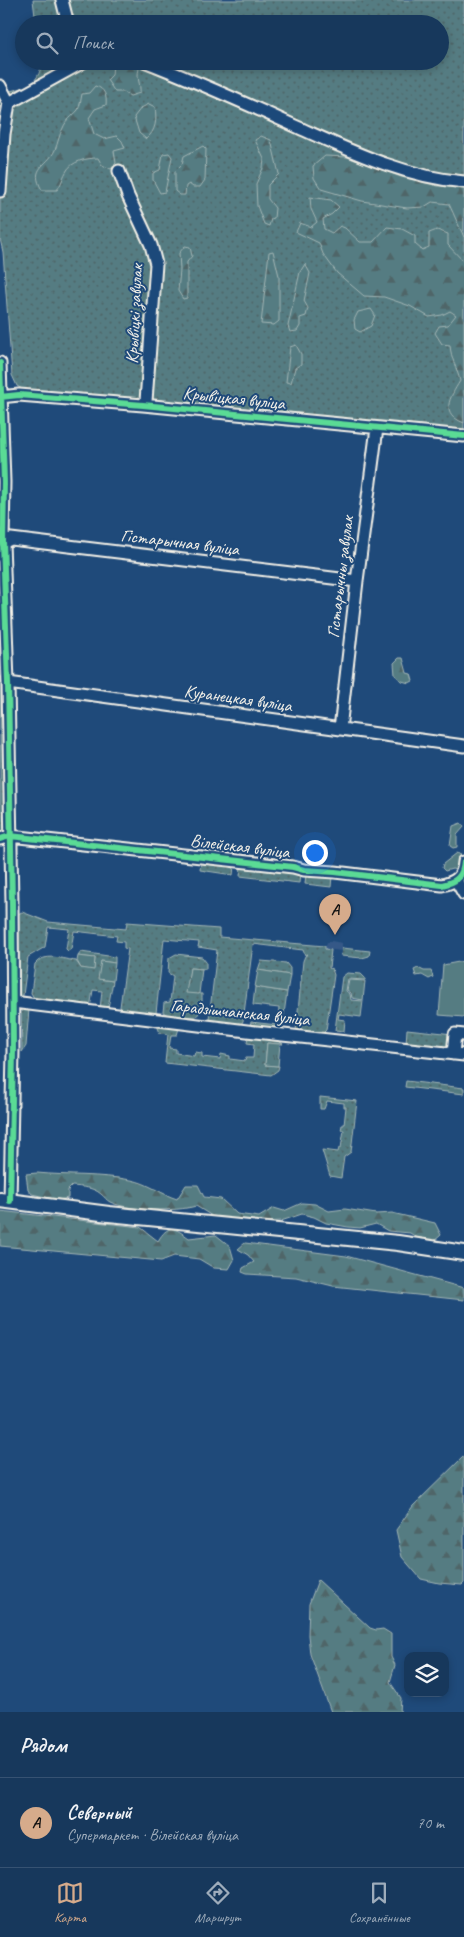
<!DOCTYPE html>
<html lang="ru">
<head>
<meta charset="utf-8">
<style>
  :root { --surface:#17385c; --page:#203f62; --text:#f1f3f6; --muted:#9eacbb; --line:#365272; --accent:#d6ab8b }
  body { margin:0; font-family:Caveat,sans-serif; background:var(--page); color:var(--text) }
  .controls { position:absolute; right:15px; bottom:15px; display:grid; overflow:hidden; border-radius:10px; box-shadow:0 2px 8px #0003 }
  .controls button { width:45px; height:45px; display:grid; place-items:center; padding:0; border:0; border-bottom:1px solid var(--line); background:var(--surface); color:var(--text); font:25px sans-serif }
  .you { position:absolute; left:314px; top:852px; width:18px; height:18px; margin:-12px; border:4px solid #fff; border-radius:50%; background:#1a73e8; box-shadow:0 0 0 8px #1a73e833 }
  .badge { display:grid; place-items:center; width:32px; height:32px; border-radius:50%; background:var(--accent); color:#111; font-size:16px; font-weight:700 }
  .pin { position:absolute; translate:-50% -41px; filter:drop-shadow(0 1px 2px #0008) }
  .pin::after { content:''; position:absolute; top:26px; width:18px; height:15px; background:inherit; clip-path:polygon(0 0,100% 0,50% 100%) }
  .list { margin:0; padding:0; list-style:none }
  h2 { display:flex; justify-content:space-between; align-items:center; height:65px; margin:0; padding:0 20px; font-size:21px }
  h2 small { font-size:16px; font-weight:400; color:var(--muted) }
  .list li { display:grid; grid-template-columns:32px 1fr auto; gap:15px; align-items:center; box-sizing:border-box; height:90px; padding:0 20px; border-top:1px solid var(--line) }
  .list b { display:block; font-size:19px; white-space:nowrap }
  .list p { margin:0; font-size:16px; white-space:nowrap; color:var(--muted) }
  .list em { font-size:16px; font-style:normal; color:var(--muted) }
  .icon { flex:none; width:28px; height:28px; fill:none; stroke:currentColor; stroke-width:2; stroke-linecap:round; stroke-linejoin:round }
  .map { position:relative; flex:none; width:464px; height:1712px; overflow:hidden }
  .search { position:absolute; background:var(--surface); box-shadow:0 2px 8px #0003; left:15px; right:15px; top:15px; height:55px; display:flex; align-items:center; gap:12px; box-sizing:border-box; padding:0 18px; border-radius:28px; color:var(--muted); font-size:19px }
  .sheet { height:155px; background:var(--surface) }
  nav { display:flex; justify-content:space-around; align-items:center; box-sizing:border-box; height:70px; border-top:1px solid var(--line); background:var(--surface); font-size:14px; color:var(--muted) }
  nav a { display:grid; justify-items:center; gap:2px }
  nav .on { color:var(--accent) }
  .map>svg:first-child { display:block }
  .built { fill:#345887 }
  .grass { fill:url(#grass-dots); stroke:#a4b6b5 }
  .forest { fill:url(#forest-firs); stroke:#a4b6b5 }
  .park { fill:url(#park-tufts); stroke:#a4b6b5 }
  .garden { fill:#547c82; stroke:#a4b6b5 }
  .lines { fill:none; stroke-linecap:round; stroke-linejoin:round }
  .minor-casing { stroke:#f4f1e8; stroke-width:15 }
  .major-casing { stroke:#f4f1e8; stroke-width:18 }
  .minor { stroke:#1f4a7a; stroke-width:11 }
  .major { stroke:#1f4a7a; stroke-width:14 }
  .cycleway-casing { stroke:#1f4a7a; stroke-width:9 }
  .cycleway { stroke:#5adb95; stroke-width:6 }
  .labels { text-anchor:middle; stroke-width:4; stroke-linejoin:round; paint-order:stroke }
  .street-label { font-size:18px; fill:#f4f1e8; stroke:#1f4a7a }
</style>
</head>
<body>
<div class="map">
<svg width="464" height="1712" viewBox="0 0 464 1712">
  <defs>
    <pattern id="grass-dots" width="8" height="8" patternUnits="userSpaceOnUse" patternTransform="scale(1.25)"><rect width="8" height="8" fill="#547c82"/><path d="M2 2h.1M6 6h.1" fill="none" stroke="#4f6567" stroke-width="1.8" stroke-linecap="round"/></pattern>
    <pattern id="forest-firs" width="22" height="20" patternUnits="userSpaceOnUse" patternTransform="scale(1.25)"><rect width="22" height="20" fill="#547c82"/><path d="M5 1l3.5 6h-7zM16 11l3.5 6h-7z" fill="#4f6567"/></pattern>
    <pattern id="park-tufts" width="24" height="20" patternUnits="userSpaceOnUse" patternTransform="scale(1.25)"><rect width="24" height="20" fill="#547c82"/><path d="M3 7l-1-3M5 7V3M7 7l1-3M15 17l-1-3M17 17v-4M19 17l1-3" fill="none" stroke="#4f6567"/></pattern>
  </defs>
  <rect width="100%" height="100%" fill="#1f4a7a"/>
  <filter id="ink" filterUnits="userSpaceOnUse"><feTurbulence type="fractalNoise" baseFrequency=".02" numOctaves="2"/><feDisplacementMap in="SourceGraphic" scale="10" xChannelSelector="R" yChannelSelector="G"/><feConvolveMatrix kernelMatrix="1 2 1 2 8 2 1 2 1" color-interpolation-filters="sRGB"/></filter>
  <g filter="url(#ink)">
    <!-- built -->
    <path class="built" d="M331,941L342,943V951L325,949L327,942H331Z"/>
    <!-- grass -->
    <path class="grass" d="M33,0H464V430L24,390L17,386L12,375L3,252L0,239V93C22,88 39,88 42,61H440V24H36Z
      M0,544L10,836L0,839Z
      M201,862L234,866L233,875L200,870Z
      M241,867L300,873L299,883L240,876Z
      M306,874L332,876L331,887L305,884Z
      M22,912L48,922L126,929L127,922L219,929V937L325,946V949L331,950L329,968L332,969L334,975L326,1030L322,1034L296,1031L303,961L305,956L308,954L305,955L303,950L253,944L243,1021L240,1026L211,1021L209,1019L217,950L198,947L199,942L164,939L156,1013L154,1014L124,1012L120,1007L128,949L124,948V942L116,941L117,936L74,931L71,949L68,951L66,949L69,929L48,927L45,947L28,957L23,995L22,998H16V915Z
      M342,948L370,951L369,956L362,958L341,956Z
      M81,952L115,957V963L101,961L99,979L113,981L108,1008L100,1009L102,991L93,990L90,1008L36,1001L31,993L35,964C45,952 62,959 76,961L81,968L94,969L95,958L78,956Z
      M176,954L202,957L206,962V969L190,968L187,992L202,994C202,1003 203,1012 195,1017L168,1015L163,1012L164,1003L170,1002L173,976L168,973L169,958Z
      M261,961L286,963L290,968V975L258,970Z
      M347,973L361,974L365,978V980L348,979L346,991L350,994L351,1000L363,1001L361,1017L339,1014L338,1019L345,1020L344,1031L335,1030L342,977Z
      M255,987L287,992L282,1029L279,1030L252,1027L250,1025L251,1022L277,1025L279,1008L253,1005Z
      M21,1007L29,1009L26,1046L22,1052Z
      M157,1025L179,1028L177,1035H171L169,1048L176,1049V1053L194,1056L195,1052L202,1053V1057L220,1059L221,1054L230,1056V1059L245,1061L246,1058H253L254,1044L247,1043L248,1037L279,1041L283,1044L267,1043L265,1065L279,1066L278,1070L271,1075L165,1063L168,1034L160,1033Z
      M407,1029L453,1034L449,1045L445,1048L406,1044Z
      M406,1081L464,1088V1094L405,1087Z
      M320,1097L357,1101L351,1152L344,1157L341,1178L330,1176L322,1150L338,1152L339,1148H341L344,1130H341L342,1125H344L346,1107H344V1103L327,1101L324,1109H320Z"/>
    <!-- forest -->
    <path class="forest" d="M122,61L134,63L139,69C136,78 141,84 140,93L130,96L124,92H115L107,80L112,75L113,64Z
      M95,86C105,88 107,97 106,105L95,109L89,118L94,134L104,139L117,136L122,141L125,148L114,151L116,163L111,169L102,165L98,158C87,158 71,161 66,172C62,179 62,183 57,190H42C29,167 47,167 55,150C58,143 59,135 63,128C66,120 73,116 78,110C80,106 81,99 82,94L89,93Z
      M149,104L155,107C157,120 156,131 146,139L139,133L134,117L141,108Z
      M261,136L271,140L279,174L268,185V199L275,208L274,218L271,219L269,226L264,224L257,206L256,184L263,168L264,159L255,140Z
      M203,146L206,149L205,180L200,187H193L189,184L186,186L185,195H180L175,191V171L182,164L184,156Z
      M169,153L172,157L165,192L160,193L153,180V173L160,170L163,154Z
      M325,156L347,157L401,177L438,186L464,188V237L449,204L432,202L424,207L407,208L362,201L321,189L314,178L313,166Z
      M310,197L331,200L339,207L332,214L323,219L324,229L332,233L340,226L345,228L360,242H373L387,227L402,229L415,236V244L422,250L429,247V233L437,230L448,234V245L464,262V423C440,413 449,399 460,381C457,368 451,359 450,345L442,344L435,333L439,326L448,325L456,315L450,311L442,315L429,317L410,306L384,297L364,296L337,273L323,254L319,243L296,232L300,223L311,227L317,222L311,209Z
      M185,246L190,247L192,256L187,262V298L183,299L178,291L180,270L179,253Z
      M273,251L279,276V321L274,325L261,324L269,252Z
      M305,264L310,273L304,301L308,308L306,316L300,318V326L297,331L290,332L288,326L300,272Z
      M371,309L375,315L371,326L360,332L355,329L354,320L358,312Z
      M296,345L301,354V364L295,368L291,383L286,382L290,347Z
      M399,658H403L407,673L411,674L413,681L409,683L402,681L395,675L394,663Z
      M461,823L464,827L457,835V847L453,848L450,846L453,826Z
      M457,853L461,855L457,870L452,869L445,871L442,868L443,864Z
      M418,968L424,971H431L433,977L429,979L422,975L416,976L414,970Z
      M37,1173C68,1176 100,1174 131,1180C148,1183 161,1194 177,1199L186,1185H198L204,1197L221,1199L237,1214L259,1217L274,1208L284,1211L302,1203L315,1204L329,1211L345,1209L376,1214L392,1213L435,1223L441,1235L433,1242L419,1239L410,1233L388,1231L376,1224L360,1228L348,1227L326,1223L314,1217L302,1214L281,1221L252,1223L212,1216L196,1206C176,1212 129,1211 110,1202C106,1200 105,1197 101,1194C93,1187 82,1187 72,1186L68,1190V1198L58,1200L32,1194L28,1189L26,1174Z
      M0,1211L140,1227L158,1241C168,1224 174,1227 189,1238L216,1235L230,1246L234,1260L229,1269L214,1268L199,1259L174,1256L161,1261L0,1246Z
      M245,1243L346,1256L464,1288V1300L333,1286L296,1277L247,1274L242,1272L243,1268L254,1262L248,1255L238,1249Z
      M464,1456V1583L462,1585L439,1583L421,1579L402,1557L396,1530L413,1506Z
      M318,1580L370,1628L376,1630L383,1629L391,1634V1657L395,1665L390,1682L401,1698L400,1712H331L310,1654L308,1635L309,1604Z"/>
    <!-- park -->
    <path class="park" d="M78,956L95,958L94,970L81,968L77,961Z
      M101,961L115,963L113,981L98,979Z
      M190,968L202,969L199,994L186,993Z
      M258,970L290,975L287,992L255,987Z
      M349,980L365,981L363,1000L352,998L351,993L347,990Z
      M267,1043L280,1044L278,1066L265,1065Z"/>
    <!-- garden -->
    <path class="garden" d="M464,961V1017L439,1015L443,965Z"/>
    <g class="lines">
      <defs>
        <path id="minor" d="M62,0L68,24
          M144,61C195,81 245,103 295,126C349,150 404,177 464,182
          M0,86L9,103
          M9,103L85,61
          M119,171L128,196L151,245L156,264L146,401L143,405
          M0,191L4,134L9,103
          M0,363L4,482L3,542L8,683L12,903L13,1051L10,1201
          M0,397L19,395L143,405L464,436
          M0,544L11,539L357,581
          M8,683L464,746
          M340,729L357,581L377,428
          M0,839L10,836L293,867L304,870L335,872L442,885C456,882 463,877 464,862
          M456,880L464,894
          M13,1002L247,1031L464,1055
          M453,1054L455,1034L464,1035"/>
        <path id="major" d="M0,1200L109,1214L398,1243L464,1253"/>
      </defs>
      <!-- minor casing -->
      <use href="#minor" class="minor-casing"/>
      <!-- major casing -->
      <use href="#major" class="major-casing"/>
      <!-- minor -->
      <use href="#minor" class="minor"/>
      <!-- major -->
      <use href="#major" class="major"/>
      <defs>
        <path id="cycleway" d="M0,363L4,482L3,542L8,683L12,903L13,1051L10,1201
          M0,397L19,395L143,405L464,436
          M0,839L10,836L293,867L304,870L335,872L442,885C456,882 463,877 464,862"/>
      </defs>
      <!-- cycleway casing -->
      <use href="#cycleway" class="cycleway-casing"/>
      <!-- cycleway -->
      <use href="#cycleway" class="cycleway"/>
    </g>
  </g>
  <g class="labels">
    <!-- street labels -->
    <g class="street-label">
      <text transform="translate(134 314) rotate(-87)" y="6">Крывіцкі завулак</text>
      <text transform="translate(234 398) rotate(6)" y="6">Крывіцкая вуліца</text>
      <text transform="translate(180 542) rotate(7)" y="6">Гістарычная вуліца</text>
      <text transform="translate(340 577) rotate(-83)" y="6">Гістарычны завулак</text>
      <text transform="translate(238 698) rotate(8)" y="6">Куранецкая вуліца</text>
      <text transform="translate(240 846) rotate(7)" y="6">Вілейская вуліца</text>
      <text transform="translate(240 1012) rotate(6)" y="6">Гарадзішчанская вуліца</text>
    </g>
  </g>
</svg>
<div class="controls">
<button><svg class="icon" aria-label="layers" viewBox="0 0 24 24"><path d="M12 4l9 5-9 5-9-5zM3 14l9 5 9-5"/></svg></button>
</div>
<div class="you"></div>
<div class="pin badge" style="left:335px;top:935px">A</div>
<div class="search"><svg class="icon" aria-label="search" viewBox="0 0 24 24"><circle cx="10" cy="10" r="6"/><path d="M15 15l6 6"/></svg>Поиск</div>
</div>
<section class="sheet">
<h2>Рядом<small></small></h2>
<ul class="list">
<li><span class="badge">A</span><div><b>Северный</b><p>Супермаркет · Вілейская вуліца</p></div><em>70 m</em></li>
</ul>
</section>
<nav>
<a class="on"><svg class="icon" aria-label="map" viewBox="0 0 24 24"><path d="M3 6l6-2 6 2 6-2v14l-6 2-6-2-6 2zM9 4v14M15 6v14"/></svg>Карта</a>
<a><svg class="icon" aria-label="directions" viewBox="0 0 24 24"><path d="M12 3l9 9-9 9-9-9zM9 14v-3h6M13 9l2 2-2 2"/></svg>Маршрут</a>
<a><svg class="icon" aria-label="saved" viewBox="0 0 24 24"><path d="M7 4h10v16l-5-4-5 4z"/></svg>Сохранённые</a>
</nav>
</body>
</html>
